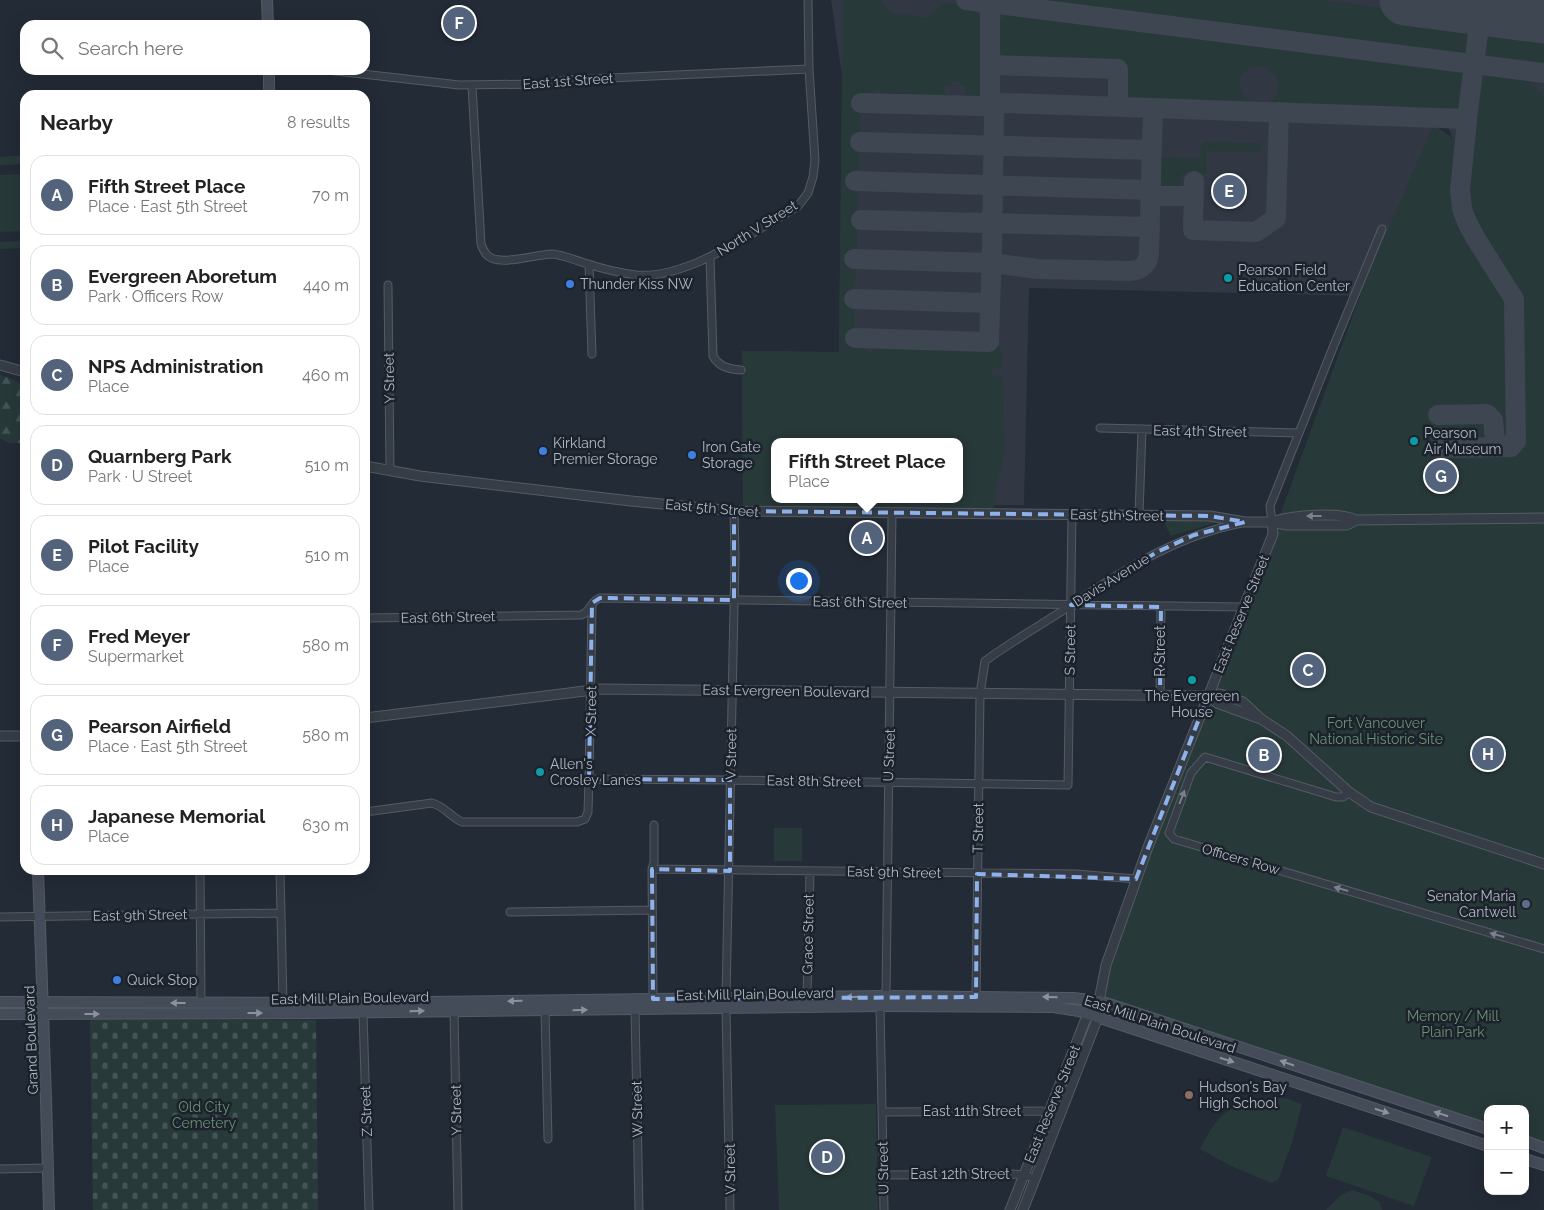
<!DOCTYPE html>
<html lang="en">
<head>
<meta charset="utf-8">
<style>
  :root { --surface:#fff; --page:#f6f6f6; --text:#222; --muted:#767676; --line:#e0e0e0; --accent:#53637c }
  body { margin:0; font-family:Raleway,sans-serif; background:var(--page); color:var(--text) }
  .controls { position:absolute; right:15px; bottom:15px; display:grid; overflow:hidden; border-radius:10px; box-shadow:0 5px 20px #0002 }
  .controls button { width:45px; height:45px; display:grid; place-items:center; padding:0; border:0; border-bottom:1px solid var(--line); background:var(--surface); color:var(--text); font:25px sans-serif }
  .you { position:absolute; left:798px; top:580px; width:18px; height:18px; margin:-12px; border:4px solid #fff; border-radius:50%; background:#1a73e8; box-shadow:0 0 0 8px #1a73e833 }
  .badge { display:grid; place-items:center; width:32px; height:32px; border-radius:50%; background:var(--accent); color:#fff; font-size:16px; font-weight:700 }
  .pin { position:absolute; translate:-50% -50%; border:2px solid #fff; box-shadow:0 1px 5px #0006 }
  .popup { position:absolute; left:771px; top:438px; width:192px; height:65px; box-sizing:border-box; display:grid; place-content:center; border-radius:10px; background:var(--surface); filter:drop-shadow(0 1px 4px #0005); font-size:16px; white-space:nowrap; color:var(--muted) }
  .popup b { font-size:19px; color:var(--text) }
  .popup::after { content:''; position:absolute; left:50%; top:100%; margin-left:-10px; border:10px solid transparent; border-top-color:var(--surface) }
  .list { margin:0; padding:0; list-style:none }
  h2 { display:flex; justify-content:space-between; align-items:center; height:65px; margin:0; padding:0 20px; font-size:21px }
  h2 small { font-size:16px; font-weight:400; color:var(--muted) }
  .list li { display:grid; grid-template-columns:32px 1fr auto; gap:15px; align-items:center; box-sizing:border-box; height:80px; margin:0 10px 10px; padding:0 10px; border:1px solid var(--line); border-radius:15px }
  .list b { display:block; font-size:19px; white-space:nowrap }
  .list p { margin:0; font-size:16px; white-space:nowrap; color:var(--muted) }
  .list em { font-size:16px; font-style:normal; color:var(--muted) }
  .icon { flex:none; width:28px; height:28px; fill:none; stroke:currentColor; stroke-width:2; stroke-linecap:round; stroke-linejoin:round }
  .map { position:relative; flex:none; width:1544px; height:1210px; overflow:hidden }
  .search { position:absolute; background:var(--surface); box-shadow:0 5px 20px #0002; left:20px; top:20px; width:350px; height:55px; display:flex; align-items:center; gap:12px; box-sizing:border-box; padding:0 18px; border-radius:15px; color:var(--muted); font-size:19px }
  .panel { position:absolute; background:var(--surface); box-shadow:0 5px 20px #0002; left:20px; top:90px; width:350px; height:785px; border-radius:15px }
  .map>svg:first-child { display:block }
  .airport { fill:#313843; fill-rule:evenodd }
  .green { fill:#283939; fill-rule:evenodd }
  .forest { fill:url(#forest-firs) }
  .cemetery { fill:url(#cemetery-stones) }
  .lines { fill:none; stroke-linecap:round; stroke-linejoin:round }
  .taxiway { stroke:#3e4652; stroke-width:20 }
  .runway { stroke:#3e4652; stroke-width:51 }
  .minor-casing { stroke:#545b64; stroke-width:9 }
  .tertiary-casing { stroke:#545b64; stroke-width:11 }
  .secondary-casing { stroke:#545b64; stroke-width:12 }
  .minor { stroke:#363d46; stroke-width:7 }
  .tertiary { stroke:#363d46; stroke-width:9 }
  .secondary { stroke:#454c59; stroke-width:10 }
  .oneway { fill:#7a818b }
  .oneway2 { fill:#8b929e }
  .marked { fill:none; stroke:#8eb2eb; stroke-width:4; stroke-dasharray:10 6; stroke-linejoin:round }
  .culture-dot { fill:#0f9aa8; stroke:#1c222b; stroke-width:2 }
  .shop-dot { fill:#3f7fe0; stroke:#1c222b; stroke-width:2 }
  .service-dot { fill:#5c6f8a; stroke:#1c222b; stroke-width:2 }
  .education-dot { fill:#8d6e63; stroke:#1c222b; stroke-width:2 }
  .labels { text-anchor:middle; stroke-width:5; stroke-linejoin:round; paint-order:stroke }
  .street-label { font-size:14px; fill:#b1b8c3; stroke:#1c222b }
  .poi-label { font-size:14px; fill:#b1b8c3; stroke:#1c222b; text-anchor:start }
  .park-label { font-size:14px; fill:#6b9174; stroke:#1c222b }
</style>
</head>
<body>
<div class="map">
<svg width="1544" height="1210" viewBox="0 0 1544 1210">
  <defs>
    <pattern id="forest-firs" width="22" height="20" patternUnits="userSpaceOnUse" patternTransform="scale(1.25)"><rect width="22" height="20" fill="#283939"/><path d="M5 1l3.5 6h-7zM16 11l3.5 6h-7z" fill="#455454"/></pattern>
    <pattern id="cemetery-stones" width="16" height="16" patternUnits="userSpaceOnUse" patternTransform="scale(1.25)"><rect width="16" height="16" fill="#283939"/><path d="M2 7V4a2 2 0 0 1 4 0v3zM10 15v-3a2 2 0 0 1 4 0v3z" fill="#455454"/></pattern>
  </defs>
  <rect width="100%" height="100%" fill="#232b36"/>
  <!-- airport -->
  <path class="airport" d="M831,0H1544V108L1478,150L1460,156L1447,124L1434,125L1360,296L1029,288L1024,505H743L742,351L839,352L842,75ZM774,442H960V499H774Z"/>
  <!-- green -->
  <path class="green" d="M843,0H881L891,13L927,18L942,3C959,3 976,5 983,21V98L981,102H961L960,96L966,95V86H961L960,81H952L950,86H944L945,95H952L951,101L949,102L909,101L908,94L902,95V100H894V94H888L887,100H880V90H874L873,100H861V106L865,108L864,114H861L860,131L857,132V152L859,153V169L856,171L855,191H858V209L855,210L854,230L857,231V249L854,250L853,269L856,270L852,309L855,310V341L866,343V352H873L874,343L994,346L999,347C1003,353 1004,362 1001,368L992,369V375L1002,377L1003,381L1005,452L997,484L995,506L991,510L743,505L742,351L839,352ZM774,442H960V499H774Z
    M1035,0H1321L1460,18C1475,32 1478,56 1451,56L1052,6L1038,3Z
    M1487,0H1544V7Z
    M1010,13H1020L1460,68L1466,72C1469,83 1466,102 1460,112L1454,114L1138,101C1121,94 1125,78 1125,63L1016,60C991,58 988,22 1010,13ZM1260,66C1275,69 1285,85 1274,98C1251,125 1218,69 1260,66Z
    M1502,23L1544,28V68L1498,62C1485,59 1480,52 1482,39L1492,29Z
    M1487,71L1525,76L1544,96V1148L1525,1142V1109H1488V1129L1106,1000L1101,988L1106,965L1273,534L1360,296L1387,231L1434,125L1470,150L1481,72Z
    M1205,142L1261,143V152L1207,151V174H1181V187L1178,191H1164L1159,185L1160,157L1199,159L1202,143Z
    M25,155V164L0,165V157Z
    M25,174V231L0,232V175Z
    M25,241V248L0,249V242Z
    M1165,520L1215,522V523L1171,536L1166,527Z
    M774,828H802V861H774Z
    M1274,1097L1288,1099L1302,1104L1292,1143L1278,1180L1271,1183L1229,1165L1200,1149C1217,1113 1234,1100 1274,1097Z
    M876,1104L878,1210H779L775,1105Z
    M1343,1127L1432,1157L1414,1206L1326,1176Z
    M1352,1190L1370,1196L1380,1203L1382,1210H1326L1342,1194Z"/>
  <!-- forest -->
  <path class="forest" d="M0,375C10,377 18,381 25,389V443H10L0,439Z"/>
  <!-- cemetery -->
  <path class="cemetery" d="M90,1020H316L318,1210H93Z"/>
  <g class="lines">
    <!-- taxiway -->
    <path class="taxiway" d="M966,0L1544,73
      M990,65L1118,69V106
      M1153,108L1467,119
      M860,142L1152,150
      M855,181L1151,190
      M1194,181L1193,230L1256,232L1276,218L1279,112
      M1150,196H1194
      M861,220L1150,227
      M854,259L992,263L1037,269L1131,271C1142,270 1148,264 1149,253L1153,108L1005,103L981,106L861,103
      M854,299L990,303
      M855,338L989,342L992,248L994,114L990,96V3
      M1438,415L1487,414L1493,420L1495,441L1505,447
      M1439,448L1511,447L1516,441L1514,299L1476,239L1467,222L1462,209L1460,190L1468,111L1481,10"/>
    <!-- runway -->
    <path class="runway" d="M1405,0L1544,18"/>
    <defs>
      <path id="minor" d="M327,70L459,85L540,84L566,80L809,69
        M472,86L481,244C482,247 484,251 486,254C497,268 536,254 552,254C565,255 576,261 588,264C603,269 621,273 636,275C687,280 755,231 798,206L808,193L813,177L815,160L809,69L808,0
        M710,257L713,356C719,367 729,369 741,370
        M589,265L592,354
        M388,285L390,470
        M1100,428L1299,433
        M1139,515L1142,429
        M1272,522L1270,506L1334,345L1382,229
        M365,618L581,615C591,612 590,601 600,598L1243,607
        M1160,696L1161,607
        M589,779L730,780L1068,785L1072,514
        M1349,792L1343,797H1336L1205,757L1191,773L1169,833L1174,839L1544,949
        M365,812L432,803C444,806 451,817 462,822H577L585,819L588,812L589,779L592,606
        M652,869L1076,874L1136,879
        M200,870L201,1003
        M280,870L283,1003
        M510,912L652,910
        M0,917L281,913
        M886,996L892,513
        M807,997L810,871
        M976,997L980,694L985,661C1008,644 1034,629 1059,613C1116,575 1173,536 1242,523
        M726,998L735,557L734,511
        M653,999L652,869L654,862V825
        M880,1006L884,1210
        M726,1008L730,1210
        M635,1009L639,1210
        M545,1010L548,1139
        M454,1011L458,1210
        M363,1012L369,1210
        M882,1112L1041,1111L1059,1118
        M0,1169L48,1168
        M884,1175L1013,1174L1024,1175L1036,1179"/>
      <path id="tertiary" d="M0,365L25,372
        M365,466L420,476L631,501L734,511L1210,516L1245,522H1272L1287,525H1347L1356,520L1544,518
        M1274,521C1293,516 1339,511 1356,520
        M1208,696L1217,703L1258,718
        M365,718L601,689L1208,696L1220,694L1243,702L1261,719L1287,736L1349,792L1371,807L1544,864
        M0,736H25
        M1010,1210L1085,1021L1092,1009
        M1023,1210L1098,1017L1099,1001L1106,965L1148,847L1273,534L1272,522"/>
      <path id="secondary" d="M267,0L268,25
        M269,70V95
        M38,870L46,1099L49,1210
        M0,1002L347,1003L886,996L1073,998L1099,1001L1115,1006L1488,1129
        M0,1014L311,1013L880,1006L1053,1007L1079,1011L1488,1146
        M1525,1141L1544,1148
        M1525,1159L1544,1165"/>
    </defs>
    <!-- minor casing -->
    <use href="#minor" class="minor-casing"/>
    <!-- tertiary casing -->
    <use href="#tertiary" class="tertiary-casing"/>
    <!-- secondary casing -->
    <use href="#secondary" class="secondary-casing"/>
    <!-- minor -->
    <use href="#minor" class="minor"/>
    <!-- tertiary -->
    <use href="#tertiary" class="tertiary"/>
    <!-- secondary -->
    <use href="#secondary" class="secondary"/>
  </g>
  <!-- one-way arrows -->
  <defs><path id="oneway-solid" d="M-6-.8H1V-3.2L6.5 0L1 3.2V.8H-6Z" transform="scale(1.25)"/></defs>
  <g class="oneway">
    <use href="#oneway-solid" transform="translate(1314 516) rotate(180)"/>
    <use href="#oneway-solid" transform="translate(1182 797) rotate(-69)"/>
    <use href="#oneway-solid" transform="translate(1341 889) rotate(-164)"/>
    <use href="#oneway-solid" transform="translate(1497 935) rotate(-164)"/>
  </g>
  <g class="oneway2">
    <use href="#oneway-solid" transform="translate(853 997) rotate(179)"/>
    <use href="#oneway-solid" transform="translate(1050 997) rotate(-179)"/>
    <use href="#oneway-solid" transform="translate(515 1001) rotate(179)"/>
    <use href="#oneway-solid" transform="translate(178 1003) rotate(180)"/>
    <use href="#oneway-solid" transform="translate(580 1010) rotate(-1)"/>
    <use href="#oneway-solid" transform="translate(417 1011) rotate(-1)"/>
    <use href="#oneway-solid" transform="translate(255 1013)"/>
    <use href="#oneway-solid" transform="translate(92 1014)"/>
    <use href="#oneway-solid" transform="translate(1227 1060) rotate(18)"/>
    <use href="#oneway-solid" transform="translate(1287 1063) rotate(-161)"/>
    <use href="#oneway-solid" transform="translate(1382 1111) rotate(18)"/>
    <use href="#oneway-solid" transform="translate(1441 1114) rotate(-162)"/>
  </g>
  <!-- marked area -->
  <path class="marked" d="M734,511L1210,516L1245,522L1194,535L1157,552L1071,605L1161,607L1160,696H1208L1136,879L977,874L976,997L653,999L652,869L730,871V780L589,779L592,603L600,598L734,600Z"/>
  <!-- markers -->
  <g class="culture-dot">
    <circle cx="1228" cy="278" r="5"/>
    <circle cx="1414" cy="441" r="5"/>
    <circle cx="1192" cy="680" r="5"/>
    <circle cx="540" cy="772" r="5"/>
  </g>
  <g class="shop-dot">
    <circle cx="570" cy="284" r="5"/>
    <circle cx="543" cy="451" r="5"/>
    <circle cx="692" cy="455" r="5"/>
    <circle cx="117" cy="980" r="5"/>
  </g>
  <circle class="service-dot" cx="1526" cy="904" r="5"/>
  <circle class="education-dot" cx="1189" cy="1095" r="5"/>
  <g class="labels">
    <!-- street labels -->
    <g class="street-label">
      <text transform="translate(568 81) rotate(-4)" y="5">East 1st Street</text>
      <text transform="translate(757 228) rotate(-32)" y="5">North V Street</text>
      <text transform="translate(389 378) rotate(-91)" y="5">Y Street</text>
      <text transform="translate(1200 431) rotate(1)" y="5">East 4th Street</text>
      <text transform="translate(712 508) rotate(5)" y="5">East 5th Street</text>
      <text transform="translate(1117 515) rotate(1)" y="5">East 5th Street</text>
      <text transform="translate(1111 580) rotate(-32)" y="5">Davis Avenue</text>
      <text transform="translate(860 602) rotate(1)" y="5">East 6th Street</text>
      <text transform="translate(1241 614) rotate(-68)" y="5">East Reserve Street</text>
      <text transform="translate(448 617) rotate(-1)" y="5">East 6th Street</text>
      <text transform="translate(1070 650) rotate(-89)" y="5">S Street</text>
      <text transform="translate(1160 651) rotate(-90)" y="5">R Street</text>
      <text transform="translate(786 691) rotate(1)" y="5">East Evergreen Boulevard</text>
      <text transform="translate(591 711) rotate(-89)" y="5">X Street</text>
      <text transform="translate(731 754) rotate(-89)" y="5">V Street</text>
      <text transform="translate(889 755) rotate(-88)" y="5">U Street</text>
      <text transform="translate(814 781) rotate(1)" y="5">East 8th Street</text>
      <text transform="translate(978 828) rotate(-89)" y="5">T Street</text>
      <text transform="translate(1241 859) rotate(16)" y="5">Officers Row</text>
      <text transform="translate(894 872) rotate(1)" y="5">East 9th Street</text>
      <text transform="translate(140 915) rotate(-1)" y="5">East 9th Street</text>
      <text transform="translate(808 934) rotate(-89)" y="5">Grace Street</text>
      <text transform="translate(755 994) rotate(-1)" y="5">East Mill Plain Boulevard</text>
      <text transform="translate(350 998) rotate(-1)" y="5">East Mill Plain Boulevard</text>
      <text transform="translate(1160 1024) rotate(18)" y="5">East Mill Plain Boulevard</text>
      <text transform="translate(31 1040) rotate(-92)" y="5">Grand Boulevard</text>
      <text transform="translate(1052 1104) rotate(-68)" y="5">East Reserve Street</text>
      <text transform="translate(637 1109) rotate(-91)" y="5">W Street</text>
      <text transform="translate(456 1110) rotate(-91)" y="5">Y Street</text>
      <text transform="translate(366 1111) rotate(-92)" y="5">Z Street</text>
      <text x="972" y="1116">East 11th Street</text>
      <text transform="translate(883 1168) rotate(-91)" y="5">U Street</text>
      <text transform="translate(730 1169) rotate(-91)" y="5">V Street</text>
      <text x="960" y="1179">East 12th Street</text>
    </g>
    <!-- poi labels -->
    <g class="poi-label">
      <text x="1238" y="275">Pearson Field<tspan x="1238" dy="16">Education Center</tspan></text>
      <text x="580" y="289">Thunder Kiss NW</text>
      <text x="1424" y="438">Pearson<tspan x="1424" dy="16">Air Museum</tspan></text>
      <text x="553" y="448">Kirkland<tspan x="553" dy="16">Premier Storage</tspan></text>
      <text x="702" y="452">Iron Gate<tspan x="702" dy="16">Storage</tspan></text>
      <text x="1192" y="701" text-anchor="middle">The Evergreen<tspan x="1192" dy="16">House</tspan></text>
      <text x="550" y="769">Allen's<tspan x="550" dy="16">Crosley Lanes</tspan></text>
      <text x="1516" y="901" text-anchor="end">Senator Maria<tspan x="1516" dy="16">Cantwell</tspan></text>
      <text x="127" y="985">Quick Stop</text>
      <text x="1199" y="1092">Hudson's Bay<tspan x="1199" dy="16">High School</tspan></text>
    </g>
    <!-- park labels -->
    <g class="park-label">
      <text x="1376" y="728">Fort Vancouver<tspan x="1376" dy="16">National Historic Site</tspan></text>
      <text x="1453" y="1021">Memory / Mill<tspan x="1453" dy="16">Plain Park</tspan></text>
      <text x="204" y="1112">Old City<tspan x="204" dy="16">Cemetery</tspan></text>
    </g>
  </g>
</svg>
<div class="controls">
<button>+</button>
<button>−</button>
</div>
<div class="you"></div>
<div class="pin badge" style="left:867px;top:538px">A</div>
<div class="popup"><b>Fifth Street Place</b>Place</div>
<div class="pin badge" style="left:1264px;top:755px">B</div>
<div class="pin badge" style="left:1308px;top:670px">C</div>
<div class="pin badge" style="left:827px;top:1157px">D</div>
<div class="pin badge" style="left:1229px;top:191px">E</div>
<div class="pin badge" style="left:459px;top:23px">F</div>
<div class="pin badge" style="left:1441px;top:476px">G</div>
<div class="pin badge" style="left:1488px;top:754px">H</div>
<div class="search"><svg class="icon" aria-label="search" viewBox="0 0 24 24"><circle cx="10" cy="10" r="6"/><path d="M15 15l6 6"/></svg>Search here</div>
<section class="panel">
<h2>Nearby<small>8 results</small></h2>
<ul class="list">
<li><span class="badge">A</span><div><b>Fifth Street Place</b><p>Place · East 5th Street</p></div><em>70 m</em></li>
<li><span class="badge">B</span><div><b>Evergreen Aboretum</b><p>Park · Officers Row</p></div><em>440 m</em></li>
<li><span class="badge">C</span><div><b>NPS Administration</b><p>Place</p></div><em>460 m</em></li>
<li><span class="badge">D</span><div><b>Quarnberg Park</b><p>Park · U Street</p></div><em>510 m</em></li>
<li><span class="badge">E</span><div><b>Pilot Facility</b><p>Place</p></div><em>510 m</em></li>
<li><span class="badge">F</span><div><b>Fred Meyer</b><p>Supermarket</p></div><em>580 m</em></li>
<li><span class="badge">G</span><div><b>Pearson Airfield</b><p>Place · East 5th Street</p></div><em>580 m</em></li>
<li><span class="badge">H</span><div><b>Japanese Memorial</b><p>Place</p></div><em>630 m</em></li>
</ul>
</section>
</div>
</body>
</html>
